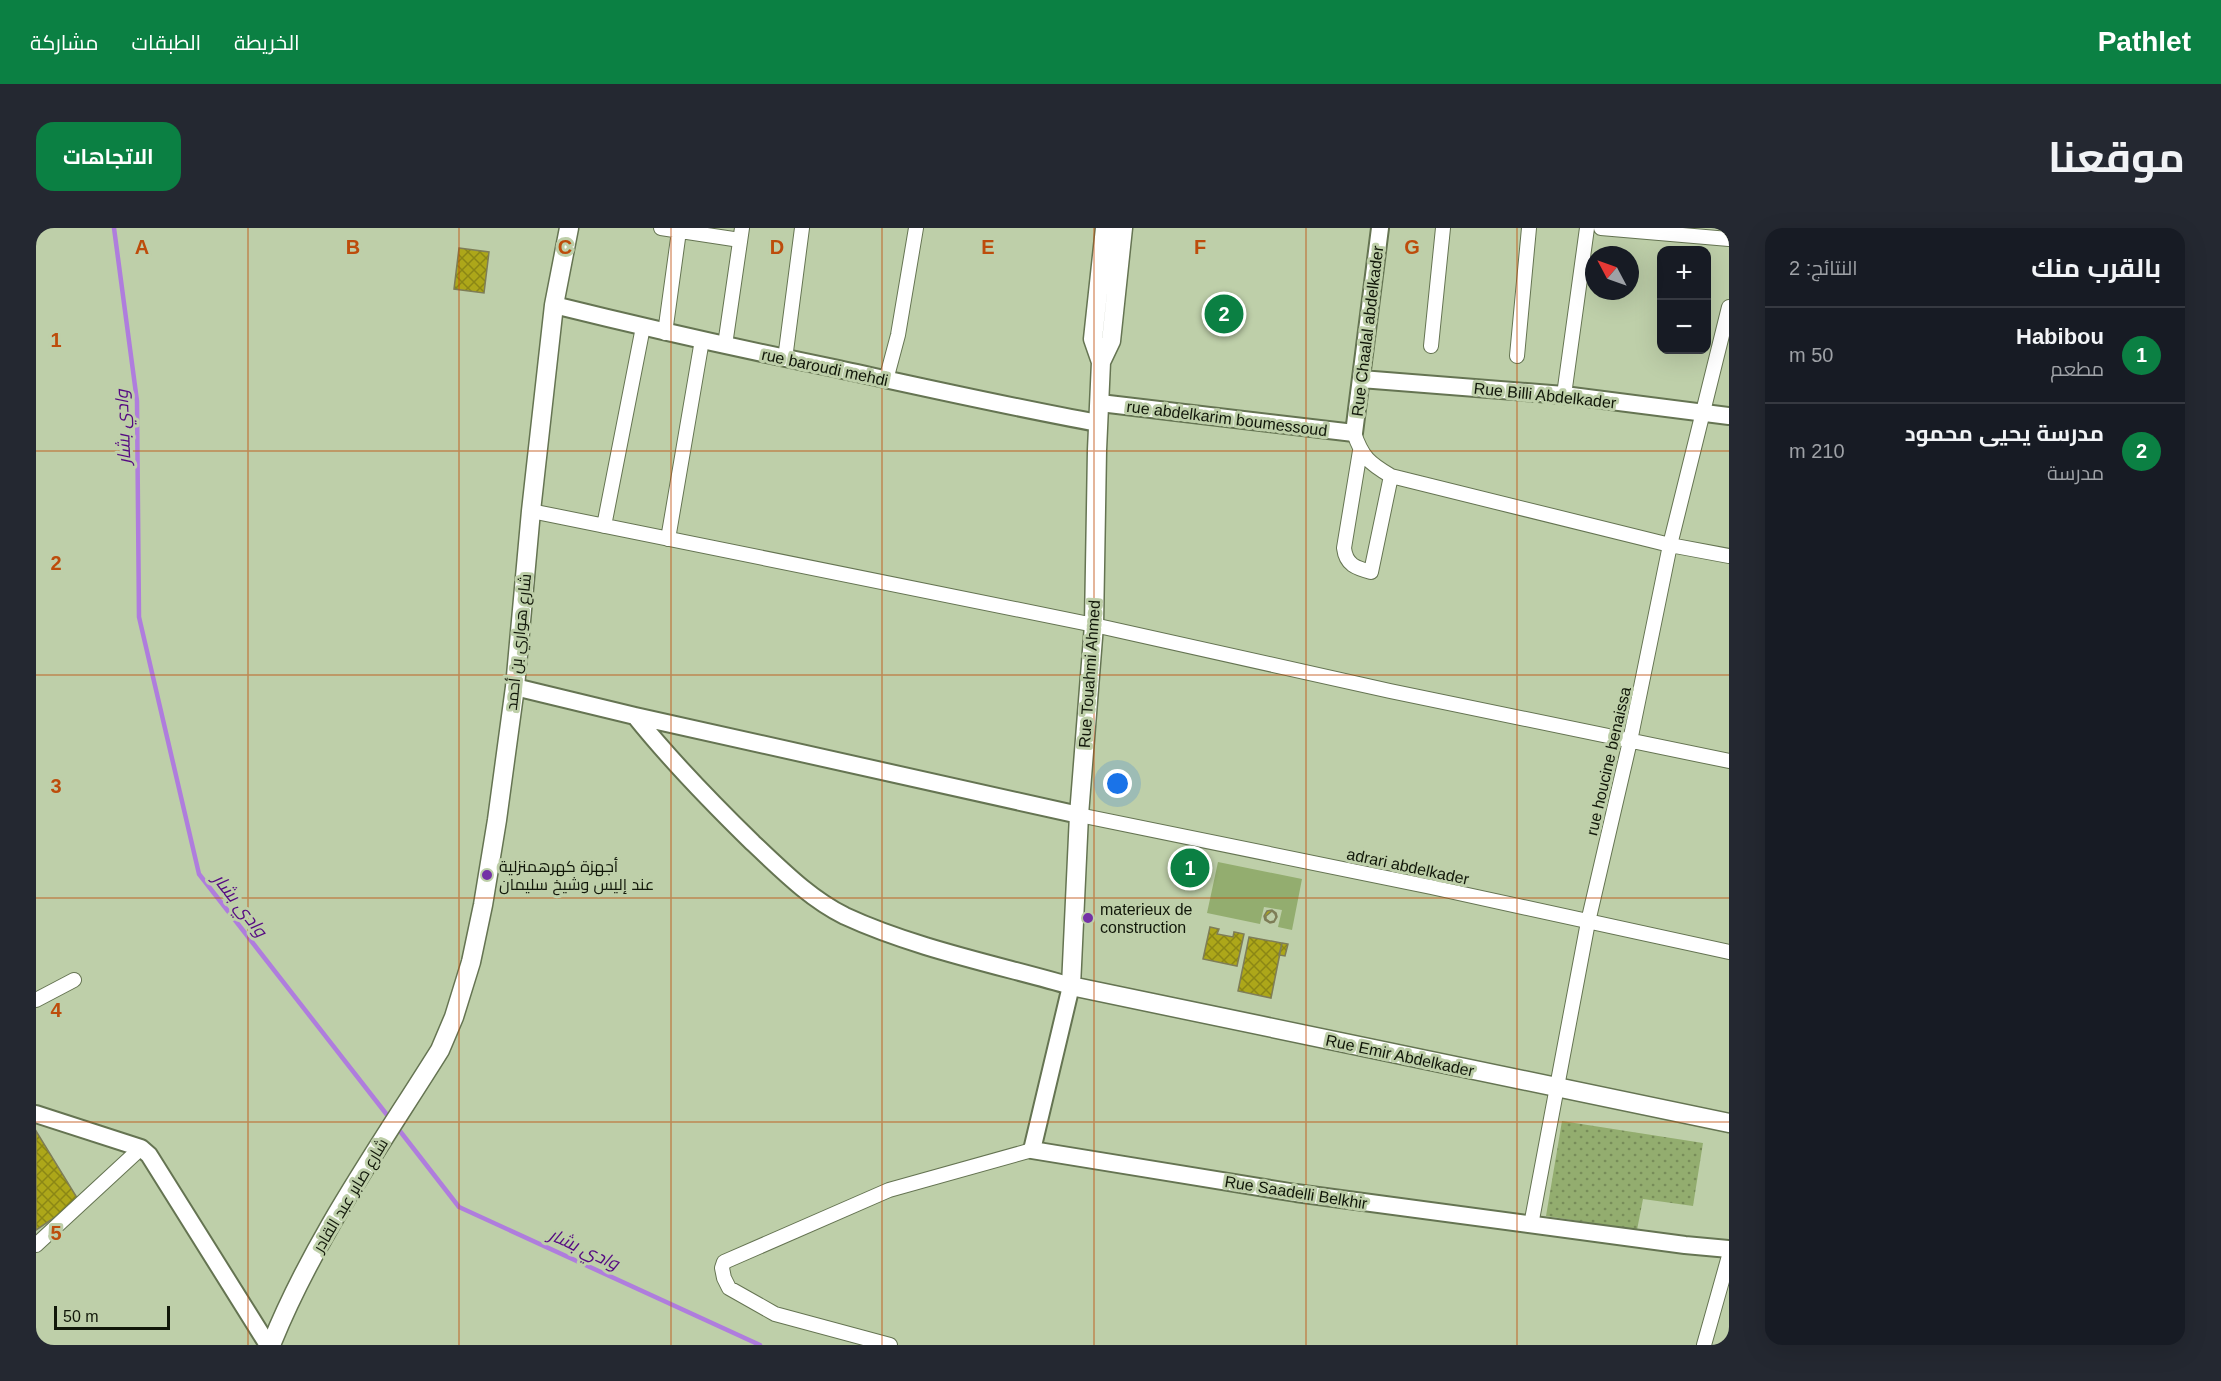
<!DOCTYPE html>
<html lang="ar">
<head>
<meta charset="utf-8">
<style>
  :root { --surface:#171b24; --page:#242831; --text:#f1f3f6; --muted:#9ea1a6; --line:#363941; --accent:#0b8043 }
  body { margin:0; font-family:Helvetica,Cairo,sans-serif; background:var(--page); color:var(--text); direction:rtl }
  .controls { position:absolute; right:18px; top:18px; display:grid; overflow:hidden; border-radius:12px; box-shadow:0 6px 24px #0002 }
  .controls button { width:54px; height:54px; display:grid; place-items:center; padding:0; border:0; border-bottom:2px solid var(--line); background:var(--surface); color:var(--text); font:30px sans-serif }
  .compass { position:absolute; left:1549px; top:18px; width:54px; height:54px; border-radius:50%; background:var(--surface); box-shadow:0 6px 24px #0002; rotate:311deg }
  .scale { position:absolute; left:18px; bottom:15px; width:116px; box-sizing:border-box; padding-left:6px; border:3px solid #111709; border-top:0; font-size:16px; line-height:21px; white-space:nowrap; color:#111709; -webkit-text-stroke:4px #becfa9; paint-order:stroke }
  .you { position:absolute; left:1082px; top:556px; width:21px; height:21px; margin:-15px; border:4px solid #fff; border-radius:50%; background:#1a73e8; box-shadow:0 0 0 9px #1a73e833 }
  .badge { display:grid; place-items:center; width:39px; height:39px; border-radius:50%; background:var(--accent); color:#fff; font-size:20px; font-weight:700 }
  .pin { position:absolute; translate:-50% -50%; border:3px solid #fff; box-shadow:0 2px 6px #0006 }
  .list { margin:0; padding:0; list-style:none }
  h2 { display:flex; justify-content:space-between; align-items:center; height:78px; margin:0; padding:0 24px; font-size:26px }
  h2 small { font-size:20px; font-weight:400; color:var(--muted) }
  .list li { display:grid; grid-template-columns:39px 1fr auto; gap:18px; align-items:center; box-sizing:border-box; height:96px; padding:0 24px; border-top:2px solid var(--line) }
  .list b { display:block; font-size:22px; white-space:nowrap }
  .list p { margin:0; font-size:20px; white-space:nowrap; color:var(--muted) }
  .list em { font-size:20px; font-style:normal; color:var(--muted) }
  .map { position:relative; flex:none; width:1693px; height:1117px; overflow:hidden; direction:ltr; border-radius:18px }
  header { display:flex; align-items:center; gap:36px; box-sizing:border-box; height:84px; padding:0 30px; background:var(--accent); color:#fff }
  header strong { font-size:28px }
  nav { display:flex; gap:33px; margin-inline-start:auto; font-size:21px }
  .intro { display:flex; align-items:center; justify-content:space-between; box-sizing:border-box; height:144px; padding:0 36px }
  h1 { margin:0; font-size:42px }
  .button { padding:15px 27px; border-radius:18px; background:var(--accent); color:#fff; font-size:21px; font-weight:700 }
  main { display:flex; gap:36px; padding:0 36px }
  aside { flex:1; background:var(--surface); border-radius:18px; box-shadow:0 6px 24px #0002 }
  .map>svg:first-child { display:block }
  .grass { fill:url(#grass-dots) }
  .park { fill:#93ad6f }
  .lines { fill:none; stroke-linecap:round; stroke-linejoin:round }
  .stream { stroke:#af7ddd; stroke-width:4.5 }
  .building { fill:url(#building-cross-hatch); stroke:#7e7d57; stroke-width:1.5; fill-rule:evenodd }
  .minor-casing { stroke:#657452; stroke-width:16 }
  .tertiary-casing { stroke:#657452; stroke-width:20 }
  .secondary-casing { stroke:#657452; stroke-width:21 }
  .minor { stroke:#fff; stroke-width:14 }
  .tertiary { stroke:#fff; stroke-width:16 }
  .secondary { stroke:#fff; stroke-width:18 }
  .grid { fill:none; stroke:#bd4c0b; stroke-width:1.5; stroke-opacity:0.55 }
  .poi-dot { fill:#7431a6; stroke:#becfa9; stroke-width:2 }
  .labels { text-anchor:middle; stroke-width:6; stroke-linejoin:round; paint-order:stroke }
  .street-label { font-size:16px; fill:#111709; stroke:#becfa9 }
  .poi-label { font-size:16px; fill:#111709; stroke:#becfa9; text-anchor:start }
  .water-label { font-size:18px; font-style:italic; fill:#550982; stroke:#becfa9 }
  .grid-label { font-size:20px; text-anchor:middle; font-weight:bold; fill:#bd4c0b; stroke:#becfa9; stroke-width:6; stroke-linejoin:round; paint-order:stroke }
</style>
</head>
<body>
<header>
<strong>Pathlet</strong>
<nav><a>الخريطة</a><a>الطبقات</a><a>مشاركة</a></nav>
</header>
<div class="intro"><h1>موقعنا</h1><a class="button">الاتجاهات</a></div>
<main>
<aside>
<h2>بالقرب منك<small>النتائج: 2</small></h2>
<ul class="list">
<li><span class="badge">1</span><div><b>Habibou</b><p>مطعم</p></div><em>50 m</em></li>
<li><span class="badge">2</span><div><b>مدرسة يحيى محمود</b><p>مدرسة</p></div><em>210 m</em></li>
</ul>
</aside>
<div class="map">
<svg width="1693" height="1117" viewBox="0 0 1693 1117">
  <defs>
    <pattern id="grass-dots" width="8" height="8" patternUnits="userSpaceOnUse" patternTransform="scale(1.5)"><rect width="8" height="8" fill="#93ad6f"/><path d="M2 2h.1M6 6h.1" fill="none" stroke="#778c59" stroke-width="1.8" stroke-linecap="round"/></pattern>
    <pattern id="building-cross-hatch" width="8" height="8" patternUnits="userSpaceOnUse" patternTransform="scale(1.5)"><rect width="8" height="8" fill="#ada719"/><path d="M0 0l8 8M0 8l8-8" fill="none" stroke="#8b8715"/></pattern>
  </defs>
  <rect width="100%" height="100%" fill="#becfa9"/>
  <!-- grass -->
  <path class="grass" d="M1526,893L1667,915L1657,978L1607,971L1601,1002L1510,988Z"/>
  <!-- park -->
  <path class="park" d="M1182,634L1266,651L1256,702L1242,699L1246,682L1228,679L1224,696L1171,685Z"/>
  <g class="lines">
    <!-- stream -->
    <path class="stream" d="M78,0L101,173L103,389L163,646L355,892
      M360,898L423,979L724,1117"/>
  </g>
  <!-- building -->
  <path class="building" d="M423,20L453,24L448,65L418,61Z
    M1236,682L1240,685L1241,689L1238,694L1234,695L1229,692L1228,688L1231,683ZM1236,683L1239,686L1240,689L1238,693L1234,694L1230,691V688Z
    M1174,699L1183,701L1181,706L1197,709L1198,704L1208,706L1201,738L1167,731Z
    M1213,709L1246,715L1235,770L1202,763Z
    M1246,715L1252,716L1249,728L1243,727Z
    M0,903L43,973L0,1002Z"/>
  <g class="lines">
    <defs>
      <path id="minor" d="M625,0L704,12
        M1565,0L1693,11
        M629,105L643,3
        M689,117L706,0
        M1395,118L1407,0
        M1481,128L1493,0
        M749,131L766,0
        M850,152L862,107L880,0
        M1528,167L1551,0
        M1318,205C1326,229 1333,235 1355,248L1335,344C1320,340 1310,337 1308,320L1324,223
        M1355,248L1634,317L1693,328
        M495,283L1058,397L1354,463L1693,533
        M568,298L607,99
        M632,311L666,112
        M1043,587L1395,659L1693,724
        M0,772L38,752
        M1495,997L1552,694L1594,513L1634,317L1693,79
        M0,1017L105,920
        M854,1117L739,1086L693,1060L688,1050L686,1040L688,1034L853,962L996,922
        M1668,1117L1693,1028"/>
      <path id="tertiary" d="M518,77C611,100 704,121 798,140C886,159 974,179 1062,195
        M1325,151L1528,167L1693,188
        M1064,175L1318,205L1344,0
        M479,459L599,488L1043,587
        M599,488C635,533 675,574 717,615C746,642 773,670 809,688C878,720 962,737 1035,758L996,922L1260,965L1649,1017L1693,1021
        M0,886L105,920L113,927L232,1117"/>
      <path id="secondary" d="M1069,0L1057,111L1065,134L1061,222L1058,397L1043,587L1035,758L1693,895
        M1065,134L1075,113L1087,0
        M235,1117C277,1012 344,918 404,822L418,789L435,734L447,677L461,592L479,459L495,283L518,77L533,0"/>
    </defs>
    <!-- minor casing -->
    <use href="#minor" class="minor-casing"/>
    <!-- tertiary casing -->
    <use href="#tertiary" class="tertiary-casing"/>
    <!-- secondary casing -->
    <use href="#secondary" class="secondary-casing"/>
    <!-- minor -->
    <use href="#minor" class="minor"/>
    <!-- tertiary -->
    <use href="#tertiary" class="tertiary"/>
    <!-- secondary -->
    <use href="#secondary" class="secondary"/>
  </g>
  <!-- grid -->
  <path class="grid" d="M212,0V1117M423,0V1117M635,0V1117M846,0V1117M1058,0V1117M1270,0V1117M1481,0V1117M0,223H1693M0,447H1693M0,670H1693M0,894H1693"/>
  <!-- markers -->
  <g class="poi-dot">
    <circle cx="451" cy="647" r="6"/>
    <circle cx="1052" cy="690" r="6"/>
  </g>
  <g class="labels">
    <!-- street labels -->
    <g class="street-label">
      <text transform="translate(1331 103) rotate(-83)" y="6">Rue Chaalal abdelkader</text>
      <text transform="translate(789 139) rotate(12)" y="6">rue baroudi mehdi</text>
      <text transform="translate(1509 167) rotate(6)" y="6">Rue Billi Abdelkader</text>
      <text transform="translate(1191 190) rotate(7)" y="6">rue abdelkarim boumessoud</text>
      <text transform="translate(482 414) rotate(-84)" y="6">شارع هواري بن أحمد</text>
      <text transform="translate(1053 446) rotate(-86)" y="6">Rue Touahmi Ahmed</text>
      <text transform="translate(1572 533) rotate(-77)" y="6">rue houcine benaissa</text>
      <text transform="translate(1372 638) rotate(12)" y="6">adrari abdelkader</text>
      <text transform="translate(1364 827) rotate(12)" y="6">Rue Emir Abdelkader</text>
      <text transform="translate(1260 964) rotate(9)" y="6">Rue Saadelli Belkhir</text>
      <text transform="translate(314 967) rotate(-59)" y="6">شارع صابر عبد القادر</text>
    </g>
    <!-- poi labels -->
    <g class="poi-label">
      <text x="463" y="644">أجهزة كهرهمنزلية<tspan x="463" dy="18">عند إليس وشيخ سليمان</tspan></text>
      <text x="1064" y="687">materieux de<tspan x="1064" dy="18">construction</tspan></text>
    </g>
    <!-- water labels -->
    <g class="water-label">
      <text transform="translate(87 199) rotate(-92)" y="6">وادي بشار</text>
      <text transform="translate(204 677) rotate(52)" y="6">وادي بشار</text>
      <text transform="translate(548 1021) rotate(25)" y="6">وادي بشار</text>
    </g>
  </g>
  <g class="grid-label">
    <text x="106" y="26">A</text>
    <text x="317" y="26">B</text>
    <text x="529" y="26">C</text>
    <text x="741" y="26">D</text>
    <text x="952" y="26">E</text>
    <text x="1164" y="26">F</text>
    <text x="1376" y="26">G</text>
    <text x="20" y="119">1</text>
    <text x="20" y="342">2</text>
    <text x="20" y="565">3</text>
    <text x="20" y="789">4</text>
    <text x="20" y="1012">5</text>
  </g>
</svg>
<div class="controls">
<button>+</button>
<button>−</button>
</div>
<svg class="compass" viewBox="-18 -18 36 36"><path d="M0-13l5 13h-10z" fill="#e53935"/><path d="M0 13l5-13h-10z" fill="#9ea1a6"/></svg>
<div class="scale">50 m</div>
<div class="you"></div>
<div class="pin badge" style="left:1154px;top:640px">1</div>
<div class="pin badge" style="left:1188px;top:86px">2</div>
</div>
</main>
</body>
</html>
